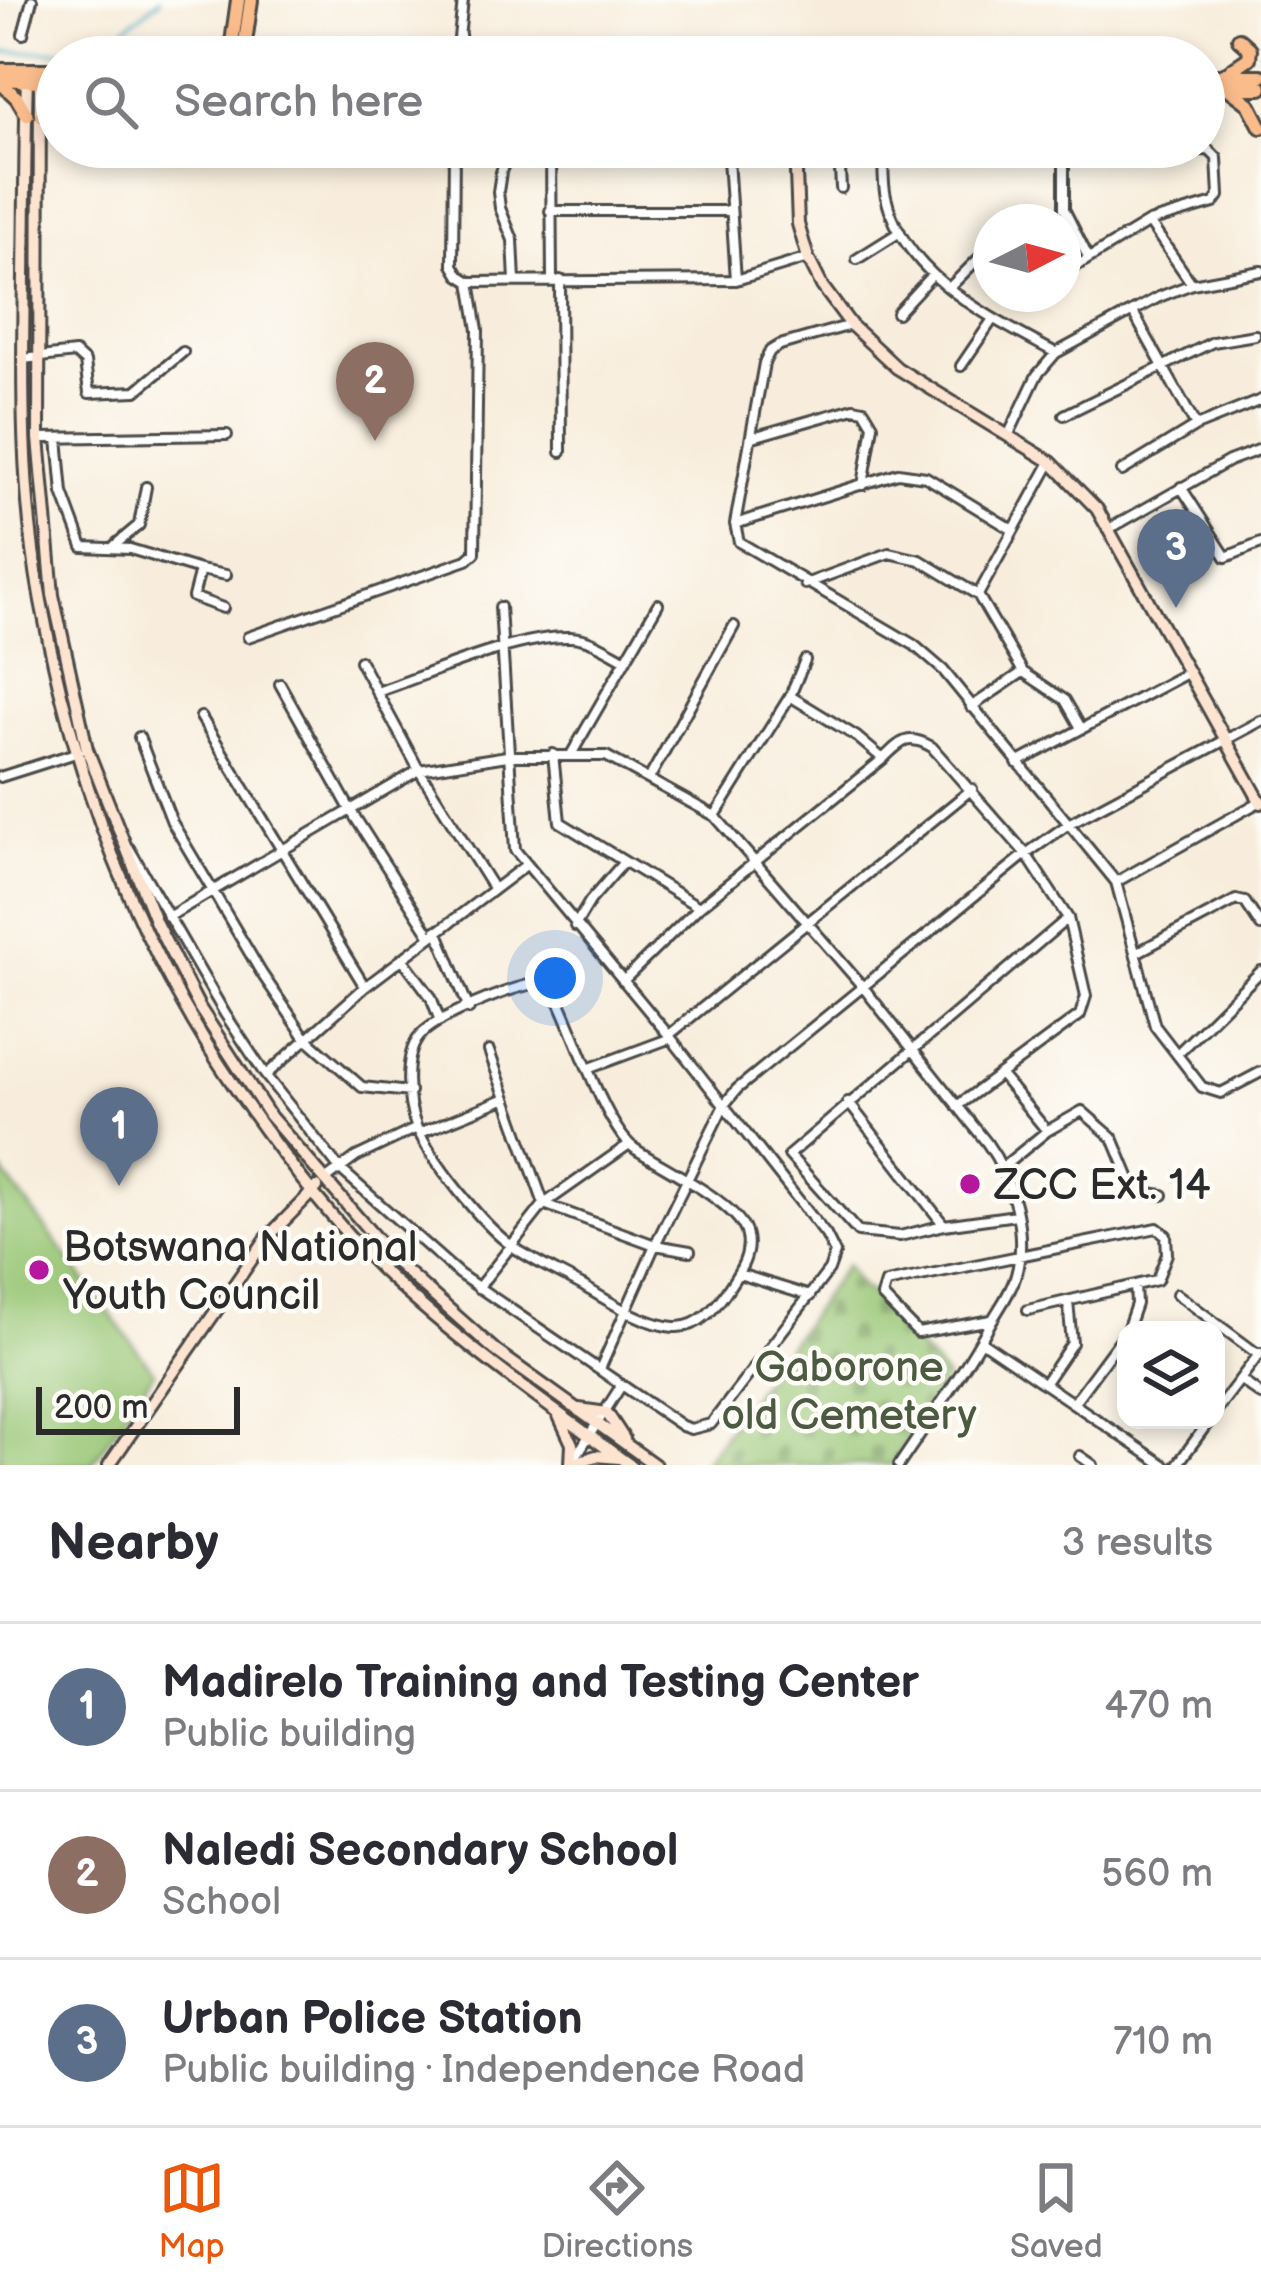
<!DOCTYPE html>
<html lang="en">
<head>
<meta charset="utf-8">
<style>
  :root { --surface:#fff; --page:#f2f2f3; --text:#2b2b33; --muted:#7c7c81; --line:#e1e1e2; --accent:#ea580c }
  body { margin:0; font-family:"Balsamiq Sans",sans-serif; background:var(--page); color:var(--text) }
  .controls { position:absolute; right:36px; bottom:36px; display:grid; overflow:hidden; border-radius:24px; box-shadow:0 6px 18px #0003 }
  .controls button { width:108px; height:108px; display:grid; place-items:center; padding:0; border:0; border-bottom:3px solid var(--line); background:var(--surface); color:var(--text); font:60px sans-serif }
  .compass { position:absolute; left:973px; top:204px; width:108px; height:108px; border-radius:50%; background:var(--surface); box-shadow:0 6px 18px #0003; rotate:84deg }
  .scale { position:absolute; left:36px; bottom:30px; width:204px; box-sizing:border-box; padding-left:12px; border:6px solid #2b2b2b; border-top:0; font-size:33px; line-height:42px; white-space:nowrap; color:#2b2b2b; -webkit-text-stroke:9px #fdfcf7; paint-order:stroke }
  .you { position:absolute; left:555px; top:978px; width:42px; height:42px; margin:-30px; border:9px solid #fff; border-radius:50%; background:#1a73e8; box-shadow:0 0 0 18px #1a73e833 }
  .badge { display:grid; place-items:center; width:78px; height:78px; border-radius:50%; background:var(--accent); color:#fff; font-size:39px; font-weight:700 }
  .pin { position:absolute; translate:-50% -99px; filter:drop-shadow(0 3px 6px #0008) }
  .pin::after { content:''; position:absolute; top:63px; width:42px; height:36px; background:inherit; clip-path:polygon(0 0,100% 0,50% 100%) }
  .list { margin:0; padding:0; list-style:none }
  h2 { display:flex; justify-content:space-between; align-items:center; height:156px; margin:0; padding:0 48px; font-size:51px }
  h2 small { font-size:39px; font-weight:400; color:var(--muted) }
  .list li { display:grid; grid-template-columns:78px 1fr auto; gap:36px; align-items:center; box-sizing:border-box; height:168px; padding:0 48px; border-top:3px solid var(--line) }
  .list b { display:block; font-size:45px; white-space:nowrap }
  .list p { margin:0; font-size:39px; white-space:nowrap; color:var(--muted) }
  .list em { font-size:39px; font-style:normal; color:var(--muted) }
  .icon { flex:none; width:66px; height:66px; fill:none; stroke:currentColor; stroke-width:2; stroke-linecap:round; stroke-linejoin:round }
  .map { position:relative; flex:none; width:1261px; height:1465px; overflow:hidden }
  .search { position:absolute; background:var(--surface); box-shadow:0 6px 18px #0003; left:36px; right:36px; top:36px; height:132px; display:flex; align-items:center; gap:30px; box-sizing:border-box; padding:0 42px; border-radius:66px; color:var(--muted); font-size:45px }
  .sheet { height:660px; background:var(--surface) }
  nav { display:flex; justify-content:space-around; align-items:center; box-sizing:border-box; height:168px; border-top:3px solid var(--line); background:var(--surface); font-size:33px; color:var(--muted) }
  nav a { display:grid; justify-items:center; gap:6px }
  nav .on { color:var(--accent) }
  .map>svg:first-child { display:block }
  .grass { fill:#98c674; stroke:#627850; stroke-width:3 }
  .cemetery { fill:url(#cemetery-stones); stroke:#627850; stroke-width:3 }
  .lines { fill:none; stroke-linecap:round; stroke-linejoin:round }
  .stream { stroke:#4baeca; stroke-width:3 }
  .street-casing { stroke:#4a4846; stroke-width:14 }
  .secondary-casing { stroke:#4a4846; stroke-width:16 }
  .primary-casing { stroke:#4a4846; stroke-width:18 }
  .street { stroke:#fff; stroke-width:8 }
  .secondary { stroke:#fde4d1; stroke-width:10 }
  .primary { stroke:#fabc8b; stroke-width:12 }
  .poi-dot { fill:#b5179e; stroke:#fdfcf7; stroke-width:4.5 }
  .labels { text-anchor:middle; stroke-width:9; stroke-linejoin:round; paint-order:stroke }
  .poi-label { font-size:42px; fill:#2b2b2b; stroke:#fdfcf7; text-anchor:start }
  .park-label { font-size:42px; fill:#4c5a41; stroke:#fdfcf7 }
</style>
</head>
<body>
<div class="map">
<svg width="1261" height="1465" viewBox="0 0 1261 1465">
  <defs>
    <pattern id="cemetery-stones" width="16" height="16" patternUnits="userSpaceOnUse" patternTransform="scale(3)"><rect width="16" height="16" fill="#98c674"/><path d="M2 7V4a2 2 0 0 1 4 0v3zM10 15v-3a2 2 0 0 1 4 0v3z" fill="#7ca15f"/></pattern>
  </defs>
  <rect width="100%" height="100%" fill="#fdfcf7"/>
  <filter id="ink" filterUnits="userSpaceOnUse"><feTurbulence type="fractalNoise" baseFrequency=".00833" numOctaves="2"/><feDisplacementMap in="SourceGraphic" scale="24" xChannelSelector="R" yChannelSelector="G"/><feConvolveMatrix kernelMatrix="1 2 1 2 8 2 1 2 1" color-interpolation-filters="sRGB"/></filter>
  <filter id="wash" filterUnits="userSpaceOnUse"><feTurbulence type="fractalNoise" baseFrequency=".004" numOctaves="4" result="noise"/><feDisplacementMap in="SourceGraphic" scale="48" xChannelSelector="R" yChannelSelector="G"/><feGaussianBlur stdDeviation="2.7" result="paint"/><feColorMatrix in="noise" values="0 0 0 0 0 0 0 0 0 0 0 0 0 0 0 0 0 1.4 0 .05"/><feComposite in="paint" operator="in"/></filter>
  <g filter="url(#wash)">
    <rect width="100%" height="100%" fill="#f8eddc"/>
    <!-- grass -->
    <path class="grass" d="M0,1168L154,1372L91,1465H0Z"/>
    <!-- cemetery -->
    <path class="cemetery" d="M846,1265L862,1289L869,1292L946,1378L890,1465H702Z"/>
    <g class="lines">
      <!-- stream -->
      <path class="stream" d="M0,52L109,50L126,27L160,0"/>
    </g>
  </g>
  <g filter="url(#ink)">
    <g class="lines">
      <defs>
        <path id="street" d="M23,34L32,0
          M460,34L462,57
          M457,57L463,0
          M454,147L453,265L459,275L470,282L736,280L808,258
          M511,147L501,172L498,192L500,208L513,240L515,281
          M551,147L552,281
          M720,147L728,159L736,280
          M883,149C884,165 882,181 886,197C904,277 990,317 1056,353
          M839,151L841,188
          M1064,151V209L1088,257
          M796,153L929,148
          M1015,155L1209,150L1217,158L1219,196L1214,203L1149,222L1063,274
          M550,211H730
          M1149,222L1192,284
          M857,259L900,232
          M560,280L561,452
          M949,288L982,255
          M897,313L932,275
          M1134,314L1196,426
          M851,325L780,345L770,351L764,363L735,524L739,542L914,645L943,670L1116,882L1155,1026L1202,1087L1221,1093L1261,1072
          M23,359L75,353L85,362L89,393L136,391L183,352
          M961,366L993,319
          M1064,415L1213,342L1255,335
          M1009,434L1037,375L1056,353L1159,297L1192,284L1261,271
          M753,437L854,408L864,410L873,425L863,485
          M39,438L227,435
          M58,438L63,493L83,547L130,549L200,570
          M1122,471L1196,426L1261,400
          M1181,487L1226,557L1261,543
          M735,524L898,473L926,477L1013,530
          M1109,529L1229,461L1261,449
          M115,545L139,525L146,487
          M805,584L889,553L920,560L978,595L1023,672L1065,700L1081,728
          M978,595L1051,462
          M223,608L193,597L200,570L226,575
          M248,637L467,560L475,553L478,330L470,282
          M360,661L419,770L493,888
          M280,684L351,811L430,935
          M377,692C429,674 517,635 571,637C590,638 608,650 624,659
          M790,696L857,737L883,759
          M971,707L1023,672
          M201,717L365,987
          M139,737L172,822L262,974L305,1037L362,1087L410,1092
          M572,753L658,604
          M553,754L560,822L699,907
          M1017,763L1189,672
          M0,777L79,752
          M650,777L734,626
          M715,816L790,696L805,660
          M129,848L225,1014L266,1076L339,1168L459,1274L682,1426L691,1429L711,1424L829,1270L835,1253L826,1235L671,1038L515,850L500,607
          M1116,882L1261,801
          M168,917L419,770L507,756H606L715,816L863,987L987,1143C1012,1178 1028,1232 1016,1275C1011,1293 999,1308 990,1324C963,1373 930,1419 899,1465
          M575,926L590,901L623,863
          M437,930L469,1009
          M1136,953L1236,900L1245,902L1261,926
          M402,958L431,997L440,1021
          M623,981L699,907L883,759C901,741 908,733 932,747L1026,854L1068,918L1086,996L1080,1015L957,1106
          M533,984L552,993L560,1003C576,1037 607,1129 634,1148C660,1167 741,1203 747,1236C751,1255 740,1271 730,1286C718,1305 700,1329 674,1327C643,1324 610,1302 583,1286C560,1273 534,1262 512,1246C482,1225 431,1160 416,1126C407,1103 403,1057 419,1037C434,1017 508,989 533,984Z
          M669,1035L972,789
          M489,1051L544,1204L655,1245L690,1251
          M1177,1054L1261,971
          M590,1068L671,1038
          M1000,1074L1047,1131
          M266,1075L365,987L526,865
          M848,1102L944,1225L1016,1215
          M420,1133L506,1098
          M1004,1166L1047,1131L1082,1111L1113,1138L1135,1191L1163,1195
          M325,1180L356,1157L417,1128
          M944,1225L900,1236L858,1232L789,1155L1068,918
          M739,1274L810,1296
          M478,1288L544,1204L628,1145
          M1177,1294L1259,1355
          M991,1320L918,1333L882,1296L886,1283L1157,1228L1166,1235L1167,1254L1157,1280L1028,1310
          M1127,1330L1136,1304L1135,1285
          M981,1341L1164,1465
          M600,1369L655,1245L724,1105L737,1089L1026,854L1070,823L1261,721
          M1241,1380L1261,1395
          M1044,1384L1072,1343L1068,1302
          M1074,1402L1126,1332
          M1216,1411L1260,1353
          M1080,1456L1093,1465
          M571,1464L621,1386
          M1177,1465L1210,1420"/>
        <path id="secondary" d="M40,74L39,438L53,595L87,749L156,923L199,1007L269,1115L399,1265L496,1351L655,1465
          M27,76C25,143 25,209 24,276C22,383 21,495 41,601C73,776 133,938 234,1086C277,1149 326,1215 381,1269C458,1342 544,1403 630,1465
          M795,147L798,224L808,258L822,286L851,325L897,368L1051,462L1097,509L1261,803
          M579,1409L607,1413L624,1439
          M559,1416L572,1444L571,1464L596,1456L619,1458
          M109,1465L266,1239L317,1187"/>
        <path id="primary" d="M797,52L801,57
          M230,57L238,0
          M243,57L251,0
          M0,70H57
          M1224,75L1249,58L1250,49L1239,39
          M1204,76H1261
          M0,79L57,82
          M0,82L17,98L27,115
          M1204,88H1261
          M1228,88L1249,104L1261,127
          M41,116L57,101"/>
      </defs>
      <!-- street casing -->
      <use href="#street" class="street-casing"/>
      <!-- secondary casing -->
      <use href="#secondary" class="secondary-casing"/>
      <!-- primary casing -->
      <use href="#primary" class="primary-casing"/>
      <!-- street -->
      <use href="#street" class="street"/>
      <!-- secondary -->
      <use href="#secondary" class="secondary"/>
      <!-- primary -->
      <use href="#primary" class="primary"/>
    </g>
  </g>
  <!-- markers -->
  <g class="poi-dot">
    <circle cx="970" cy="1184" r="12"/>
    <circle cx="39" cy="1270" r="12"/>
  </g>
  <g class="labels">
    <!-- poi labels -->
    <g class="poi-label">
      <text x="994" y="1199">ZCC Ext. 14</text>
      <text x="63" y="1261">Botswana National<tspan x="63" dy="48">Youth Council</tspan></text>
    </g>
    <!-- park labels -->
    <g class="park-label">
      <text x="849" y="1381">Gaborone<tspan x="849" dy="48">old Cemetery</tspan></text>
    </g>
  </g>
</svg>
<div class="controls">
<button><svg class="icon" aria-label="layers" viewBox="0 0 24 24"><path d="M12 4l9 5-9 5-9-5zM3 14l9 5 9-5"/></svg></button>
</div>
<svg class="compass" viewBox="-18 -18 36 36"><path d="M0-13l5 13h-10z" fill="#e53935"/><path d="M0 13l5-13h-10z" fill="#7c7c81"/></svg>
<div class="scale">200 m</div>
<div class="you"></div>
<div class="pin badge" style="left:119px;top:1186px;background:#5c6f8a">1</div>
<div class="pin badge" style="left:375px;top:441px;background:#8d6e63">2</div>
<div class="pin badge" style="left:1176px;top:608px;background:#5c6f8a">3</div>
<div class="search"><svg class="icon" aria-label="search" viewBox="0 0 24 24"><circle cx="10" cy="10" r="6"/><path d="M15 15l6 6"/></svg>Search here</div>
</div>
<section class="sheet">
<h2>Nearby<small>3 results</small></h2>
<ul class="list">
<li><span class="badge" style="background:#5c6f8a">1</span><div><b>Madirelo Training and Testing Center</b><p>Public building</p></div><em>470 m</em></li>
<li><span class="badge" style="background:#8d6e63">2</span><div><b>Naledi Secondary School</b><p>School</p></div><em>560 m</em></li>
<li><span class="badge" style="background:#5c6f8a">3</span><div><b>Urban Police Station</b><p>Public building · Independence Road</p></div><em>710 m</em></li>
</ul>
</section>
<nav>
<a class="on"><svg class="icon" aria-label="map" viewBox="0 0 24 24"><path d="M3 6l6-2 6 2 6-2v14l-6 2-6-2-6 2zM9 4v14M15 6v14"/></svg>Map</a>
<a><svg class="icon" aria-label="directions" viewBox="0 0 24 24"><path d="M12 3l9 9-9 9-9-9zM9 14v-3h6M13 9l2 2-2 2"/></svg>Directions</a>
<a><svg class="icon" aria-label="saved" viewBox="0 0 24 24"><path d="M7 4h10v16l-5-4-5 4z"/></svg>Saved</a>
</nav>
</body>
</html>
